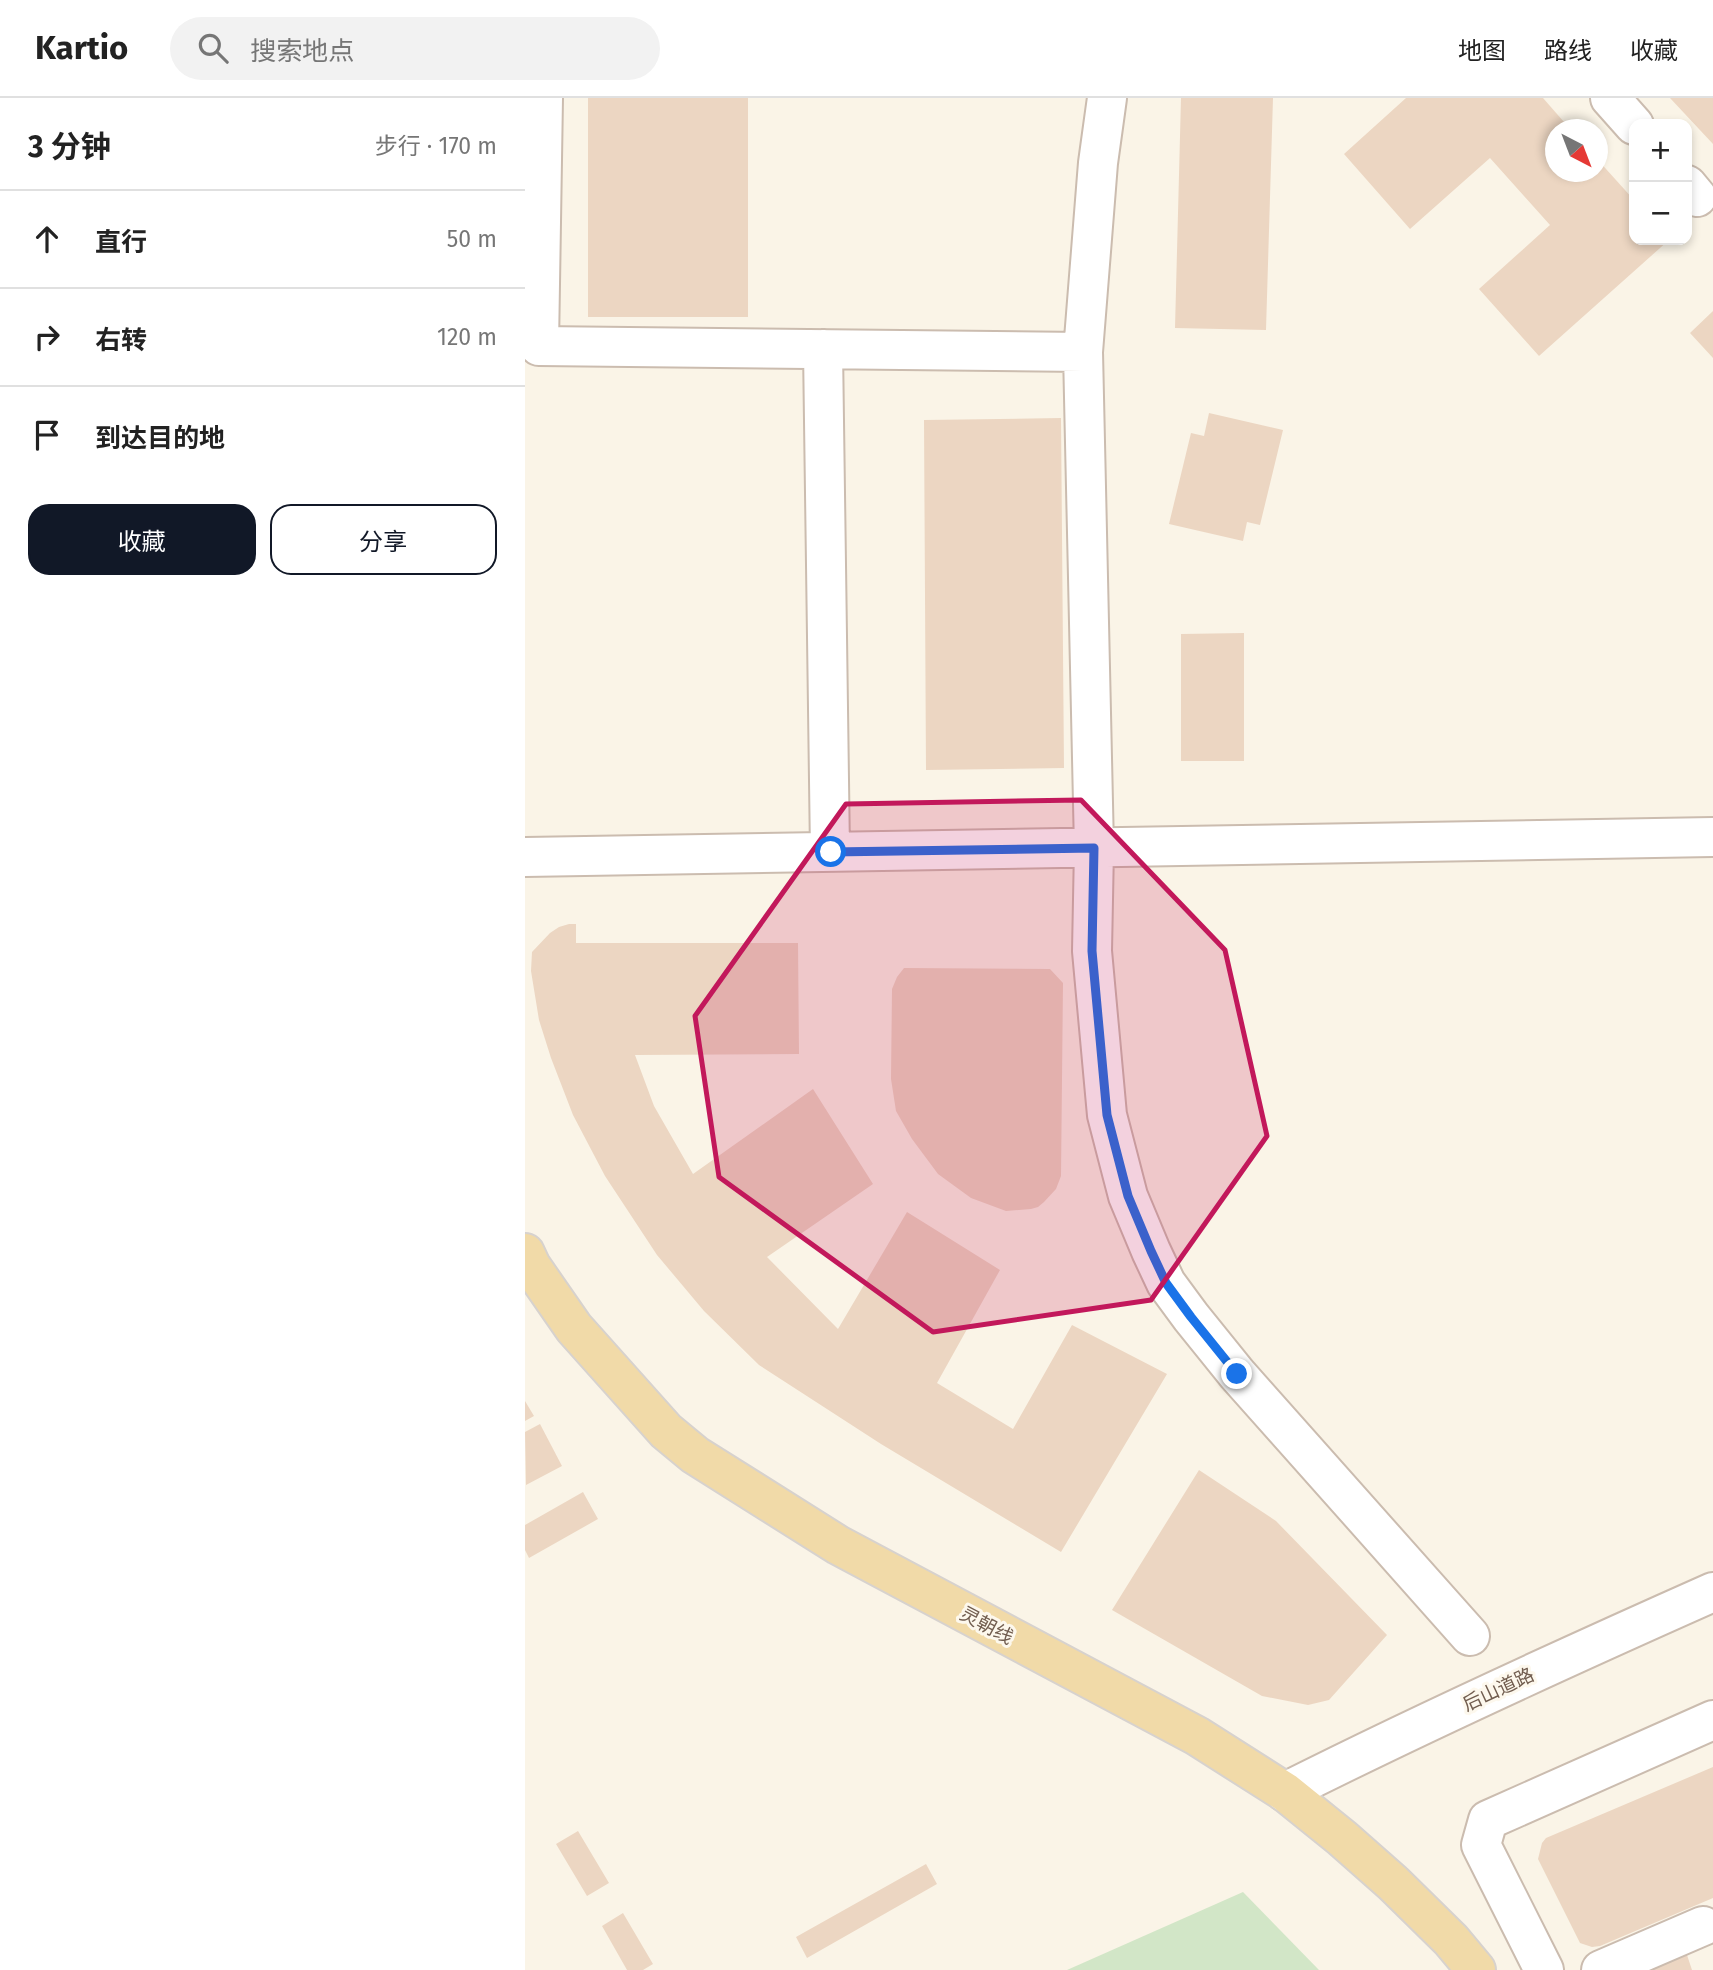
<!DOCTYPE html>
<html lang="zh">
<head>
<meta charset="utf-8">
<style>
  :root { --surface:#fff; --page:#f2f2f2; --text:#222; --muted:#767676; --line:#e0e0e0; --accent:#111827 }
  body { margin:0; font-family:"Fira Sans","Noto Sans SC",sans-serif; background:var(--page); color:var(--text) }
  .controls { position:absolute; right:21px; top:21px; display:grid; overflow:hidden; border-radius:14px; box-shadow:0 4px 10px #0003 }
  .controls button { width:63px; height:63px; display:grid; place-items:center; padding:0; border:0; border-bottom:2px solid var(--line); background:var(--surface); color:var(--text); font:35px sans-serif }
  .compass { position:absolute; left:1020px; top:21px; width:63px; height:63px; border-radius:50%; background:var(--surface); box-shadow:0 4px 10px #0003; rotate:138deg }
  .stop { position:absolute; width:21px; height:21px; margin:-16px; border:5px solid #1a73e8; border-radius:50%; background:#fff }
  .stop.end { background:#1a73e8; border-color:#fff; box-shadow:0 2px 7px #0008 }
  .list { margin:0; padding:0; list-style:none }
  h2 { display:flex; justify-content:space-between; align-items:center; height:91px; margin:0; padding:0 28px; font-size:30px }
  h2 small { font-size:23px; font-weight:400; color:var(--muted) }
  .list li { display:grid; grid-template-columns:46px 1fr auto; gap:21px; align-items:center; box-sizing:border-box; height:98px; padding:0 28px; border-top:2px solid var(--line) }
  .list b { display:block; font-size:26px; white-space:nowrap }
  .list em { font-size:23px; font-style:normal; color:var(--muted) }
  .actions { display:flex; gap:14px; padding:21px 28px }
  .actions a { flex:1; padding:16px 0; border:2px solid var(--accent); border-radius:21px; text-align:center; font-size:24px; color:var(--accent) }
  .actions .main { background:var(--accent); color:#fff }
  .icon { flex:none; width:38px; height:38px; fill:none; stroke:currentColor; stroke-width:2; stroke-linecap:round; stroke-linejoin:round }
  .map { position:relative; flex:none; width:1188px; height:1872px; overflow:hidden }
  header { display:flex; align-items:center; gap:42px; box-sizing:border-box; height:98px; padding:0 35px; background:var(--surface); border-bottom:2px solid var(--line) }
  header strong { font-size:33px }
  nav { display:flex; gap:38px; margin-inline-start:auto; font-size:24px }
  .search { width:490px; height:63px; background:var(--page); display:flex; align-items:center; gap:18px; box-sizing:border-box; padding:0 24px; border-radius:38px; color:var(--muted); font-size:26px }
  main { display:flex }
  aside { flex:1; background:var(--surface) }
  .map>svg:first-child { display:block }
  .green { fill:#d2e6c7 }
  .building { fill:#ecd6c2 }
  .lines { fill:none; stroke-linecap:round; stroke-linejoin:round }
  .minor-casing { stroke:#cbbcaf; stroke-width:42 }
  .major-casing { stroke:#d7d2ce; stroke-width:42 }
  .minor { stroke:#fff; stroke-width:38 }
  .major { stroke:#f1daa8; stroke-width:38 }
  .route { stroke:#1a73e8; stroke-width:9 }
  .marked { fill:#c2185b; fill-opacity:0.2; stroke:#c2185b; stroke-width:5; stroke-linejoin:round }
  .labels { text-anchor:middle; stroke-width:6; stroke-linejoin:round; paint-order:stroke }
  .street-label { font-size:19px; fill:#715d4f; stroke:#fdf8ed }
</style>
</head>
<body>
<header>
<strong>Kartio</strong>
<div class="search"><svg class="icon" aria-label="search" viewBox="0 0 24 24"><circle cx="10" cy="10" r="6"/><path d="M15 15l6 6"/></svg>搜索地点</div>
<nav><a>地图</a><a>路线</a><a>收藏</a></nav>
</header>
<main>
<aside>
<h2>3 分钟<small>步行 · 170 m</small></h2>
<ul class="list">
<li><svg class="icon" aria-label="ahead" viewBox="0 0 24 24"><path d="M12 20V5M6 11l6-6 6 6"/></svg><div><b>直行</b></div><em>50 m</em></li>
<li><svg class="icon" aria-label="right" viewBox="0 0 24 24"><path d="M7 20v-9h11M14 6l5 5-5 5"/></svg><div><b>右转</b></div><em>120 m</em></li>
<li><svg class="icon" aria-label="arrive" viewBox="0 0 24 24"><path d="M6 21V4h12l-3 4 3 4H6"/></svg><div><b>到达目的地</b></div></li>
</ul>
<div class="actions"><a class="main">收藏</a><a>分享</a></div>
</aside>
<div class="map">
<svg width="1188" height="1872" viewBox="0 0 1188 1872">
  <rect width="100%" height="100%" fill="#faf4e7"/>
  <!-- green -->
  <path class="green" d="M718,1794L794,1872H542Z"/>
  <!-- building -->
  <path class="building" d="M63,0H223V219H63Z
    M656,0H748L741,232L650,230Z
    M881,0H1018L1046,32H1030V74H1072V61L1109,102V142H1144L1014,258L954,191L1025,127L965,60L885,131L819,56Z
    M1145,0H1188V46Z
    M1188,213V260L1165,235Z
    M684,315L758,332L735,427L722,424L718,443L644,426L666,335L679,338Z
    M536,320L539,670L401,672L399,322Z
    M719,535V663H656V536Z
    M44,826H51V845H273L274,956L110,957L129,1008L168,1076L288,991L348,1086L242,1159L313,1231L382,1114L475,1172L412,1285L488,1331L547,1227L642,1276L536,1454L356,1346L234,1267L179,1213L132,1157L80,1078L48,1017L26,960L14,922L6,873L7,854L25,835L34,829Z
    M379,870L525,871L538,885L536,1078L531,1091L519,1104L513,1109L506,1111L481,1113L446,1100L413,1076L387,1041L371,1013L366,981L367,891L372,879Z
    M0,1303L9,1318L0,1323Z
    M15,1326L37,1368L1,1387L0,1334Z
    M674,1372L751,1423L862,1537L804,1602L783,1607L737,1598L587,1512Z
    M58,1394L73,1421L4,1460L0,1452V1427Z
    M1188,1669V1800L1075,1848L1067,1849L1055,1845L1013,1761L1017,1745L1021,1740Z
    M53,1733L84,1785L62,1798L31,1746Z
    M401,1766L412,1786L282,1860L271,1839Z
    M98,1815L128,1866L118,1872H102L77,1828Z
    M1162,1857L1167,1872H1122Z"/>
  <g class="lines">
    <defs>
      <path id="minor" d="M18,0L14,248L558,254
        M582,0L573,65L558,254L569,750L567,853L582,1017L603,1098L626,1153L641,1185L666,1219L712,1276L945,1538
        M1085,0L1109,27
        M1162,87L1172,99
        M298,251L305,754
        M0,759L1188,739
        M760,1694C901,1623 1044,1558 1188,1494
        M1019,1872L956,1747L963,1722L1188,1622
        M1076,1872L1178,1828"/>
      <path id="major" d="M0,1155L6,1168L49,1230L141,1333L170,1357L313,1447L672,1638L760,1694L817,1740L868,1785L926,1842L951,1872"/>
    </defs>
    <!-- minor casing -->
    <use href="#minor" class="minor-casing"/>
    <!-- major casing -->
    <use href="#major" class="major-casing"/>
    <!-- minor -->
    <use href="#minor" class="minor"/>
    <!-- major -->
    <use href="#major" class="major"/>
  </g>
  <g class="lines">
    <!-- route -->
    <path class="route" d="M306,754L569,750L567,853L582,1017L603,1098L626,1153L641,1185L666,1219L712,1276"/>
  </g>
  <!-- marked area -->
  <path class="marked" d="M556,702L700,852L742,1038L626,1202L408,1234L194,1079L170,918L321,706Z"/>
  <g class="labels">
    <!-- street labels -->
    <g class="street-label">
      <text transform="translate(462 1527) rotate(28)" y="7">灵朝线</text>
      <text transform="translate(973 1591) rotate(-25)" y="7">后山道路</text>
    </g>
  </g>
</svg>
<div class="controls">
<button>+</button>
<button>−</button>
</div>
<svg class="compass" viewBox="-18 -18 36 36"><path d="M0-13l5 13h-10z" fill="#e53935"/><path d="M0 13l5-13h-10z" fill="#767676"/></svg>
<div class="stop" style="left:306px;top:754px"></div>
<div class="stop end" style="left:712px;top:1276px"></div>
</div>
</main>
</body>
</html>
